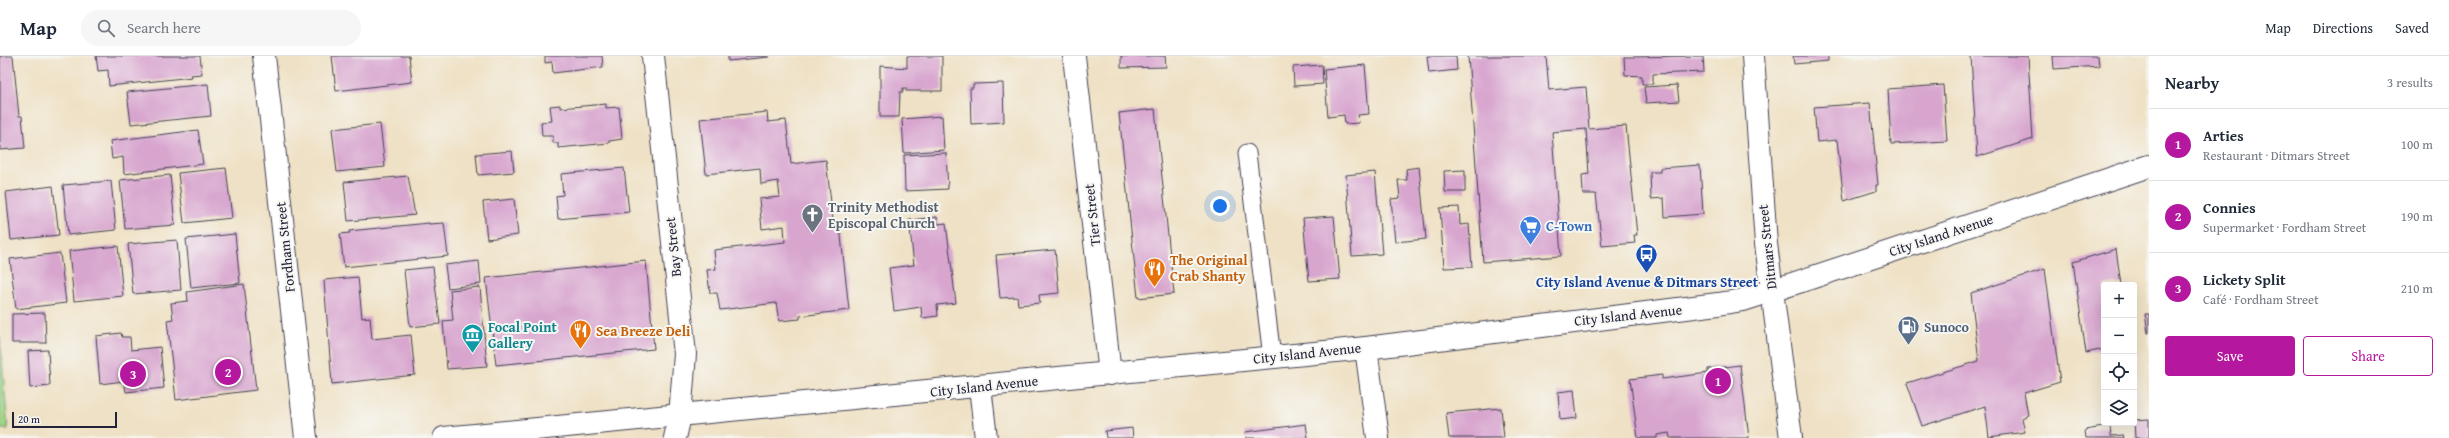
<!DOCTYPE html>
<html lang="en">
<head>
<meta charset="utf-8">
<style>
  :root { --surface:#fff; --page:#f6f6f7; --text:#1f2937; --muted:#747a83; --line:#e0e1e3; --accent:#b5179e }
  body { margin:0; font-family:"Gentium Book Plus",serif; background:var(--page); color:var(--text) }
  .controls { position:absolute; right:12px; bottom:12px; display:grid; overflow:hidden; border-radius:4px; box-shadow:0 4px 16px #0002 }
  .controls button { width:36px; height:36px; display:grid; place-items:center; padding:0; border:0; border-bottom:1px solid var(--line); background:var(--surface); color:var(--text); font:20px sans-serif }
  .scale { position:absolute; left:12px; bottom:10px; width:105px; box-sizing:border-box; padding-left:4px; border:2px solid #22223b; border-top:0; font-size:11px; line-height:14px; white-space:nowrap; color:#22223b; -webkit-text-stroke:3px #f6f6f2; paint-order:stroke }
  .you { position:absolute; left:1220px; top:150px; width:14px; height:14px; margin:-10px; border:3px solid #fff; border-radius:50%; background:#1a73e8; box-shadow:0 0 0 6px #1a73e833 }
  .badge { display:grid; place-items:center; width:26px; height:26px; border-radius:50%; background:var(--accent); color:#fff; font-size:13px; font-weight:700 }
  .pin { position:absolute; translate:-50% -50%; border:2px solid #fff; box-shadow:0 1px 4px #0006 }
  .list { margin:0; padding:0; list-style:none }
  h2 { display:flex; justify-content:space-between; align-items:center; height:52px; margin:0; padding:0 16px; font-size:17px }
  h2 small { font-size:13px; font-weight:400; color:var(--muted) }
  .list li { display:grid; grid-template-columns:26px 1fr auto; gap:12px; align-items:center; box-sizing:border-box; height:72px; padding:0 16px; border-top:1px solid var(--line) }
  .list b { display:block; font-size:15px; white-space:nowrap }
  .list p { margin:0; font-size:13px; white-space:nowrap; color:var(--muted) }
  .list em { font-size:13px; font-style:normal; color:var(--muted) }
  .actions { display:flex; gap:8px; padding:12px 16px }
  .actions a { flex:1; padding:9px 0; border:1px solid var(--accent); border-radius:4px; text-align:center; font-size:14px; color:var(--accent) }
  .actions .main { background:var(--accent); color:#fff }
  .icon { flex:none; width:22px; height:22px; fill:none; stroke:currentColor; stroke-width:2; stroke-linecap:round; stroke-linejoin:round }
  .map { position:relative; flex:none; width:2149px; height:382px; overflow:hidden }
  header { display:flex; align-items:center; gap:24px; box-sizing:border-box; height:56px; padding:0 20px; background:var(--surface); border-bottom:1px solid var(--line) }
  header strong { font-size:19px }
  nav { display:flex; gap:22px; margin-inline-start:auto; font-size:14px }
  .search { width:280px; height:36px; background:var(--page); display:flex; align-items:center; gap:10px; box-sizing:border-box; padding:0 14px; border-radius:22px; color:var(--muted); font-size:15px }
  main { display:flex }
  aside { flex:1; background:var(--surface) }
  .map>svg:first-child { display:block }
  .green { fill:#9ed687; stroke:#607c61 }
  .building { fill:#d8a5cf }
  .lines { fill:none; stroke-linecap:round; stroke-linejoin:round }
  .service-casing { stroke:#413f50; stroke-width:19 }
  .minor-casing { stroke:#413f50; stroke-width:24 }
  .secondary-casing { stroke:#413f50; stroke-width:24 }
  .service { stroke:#fff; stroke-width:17 }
  .minor { stroke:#fff; stroke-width:22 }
  .secondary { stroke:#fff; stroke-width:22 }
  .labels { text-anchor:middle; stroke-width:4; stroke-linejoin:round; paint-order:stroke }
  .worship-label { font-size:14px; font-weight:bold; fill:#5b616d; stroke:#f6f6f2; text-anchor:start }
  .street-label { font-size:14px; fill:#22223b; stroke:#f6f6f2 }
  .shop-label { font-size:14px; font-weight:bold; fill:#366cbe; stroke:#f6f6f2; text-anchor:start }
  .food-label { font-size:14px; font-weight:bold; fill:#c56008; stroke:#f6f6f2; text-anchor:start }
  .transit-label { font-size:14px; font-weight:bold; fill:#164399; stroke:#f6f6f2 }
  .culture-label { font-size:14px; font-weight:bold; fill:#0d838f; stroke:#f6f6f2; text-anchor:start }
  .service-label { font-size:14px; font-weight:bold; fill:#4e5e75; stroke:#f6f6f2; text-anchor:start }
</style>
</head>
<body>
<header>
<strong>Map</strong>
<div class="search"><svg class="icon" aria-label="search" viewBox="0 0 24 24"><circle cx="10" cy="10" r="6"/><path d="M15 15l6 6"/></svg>Search here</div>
<nav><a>Map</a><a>Directions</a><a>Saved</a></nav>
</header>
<main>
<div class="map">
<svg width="2149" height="382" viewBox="0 0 2149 382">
  <rect width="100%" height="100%" fill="#f6f6f2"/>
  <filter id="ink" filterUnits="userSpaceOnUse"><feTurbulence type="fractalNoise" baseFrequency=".025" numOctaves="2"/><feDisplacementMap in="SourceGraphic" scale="8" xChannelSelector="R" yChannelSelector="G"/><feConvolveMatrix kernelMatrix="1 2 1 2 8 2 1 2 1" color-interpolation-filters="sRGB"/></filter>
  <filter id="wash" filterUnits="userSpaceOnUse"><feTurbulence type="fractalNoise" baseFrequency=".012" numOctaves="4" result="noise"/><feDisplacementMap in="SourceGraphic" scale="16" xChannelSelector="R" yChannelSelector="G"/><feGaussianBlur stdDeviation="0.9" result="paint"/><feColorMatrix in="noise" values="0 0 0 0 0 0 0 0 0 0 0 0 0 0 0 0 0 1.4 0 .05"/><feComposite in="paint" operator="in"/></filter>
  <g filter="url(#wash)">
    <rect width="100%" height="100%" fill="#efe1c5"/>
    <!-- green -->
    <path class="green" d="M0,281L8,373H0Z"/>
    <g id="blocks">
      <!-- building -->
      <path class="building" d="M0,0H13L19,60H22L25,92L0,94Z
        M96,0H200L202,18L191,19L192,21L109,30L108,14L98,15Z
        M332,0H409L412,26L336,35Z
        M545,0H602L603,11L553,17L552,6L545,7Z
        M728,0H769V1L728,5Z
        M907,0H942V35H906V32H903V36H900L899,61H880V10L907,12Z
        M1121,0H1165L1166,11L1121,12Z
        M1427,0H1456L1457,14L1429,17Z
        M1468,0H1546L1549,34L1586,31L1589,73L1626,70L1637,179H1634L1635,187L1602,190L1596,138H1583L1582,119L1589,118L1586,73L1552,76L1561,200L1483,206Z
        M1703,0L1704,16L1653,18V28H1642V20L1625,19L1624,1Z
        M1793,0H1828V5L1794,8Z
        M1971,0H2028L2033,83L1977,101Z
        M2053,0H2098L2099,10L2054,13Z
        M1322,9L1323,28L1294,30L1293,11Z
        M1365,9L1369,58L1358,59L1359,67L1345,68L1344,59L1328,61L1324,13Z
        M1003,27L1004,66L971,68L970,32H973V28Z
        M208,28L211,60L131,68L127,36Z
        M1677,29L1679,45L1646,47L1644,31Z
        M1943,29L1947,85L1891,88L1888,33Z
        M1870,47L1878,129H1876V135L1844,145L1837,84L1817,86L1814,51Z
        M606,48V52L619,51L622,83L609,85V87L558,92V87H553V80H542L541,66L552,65L550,50L560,49V52Z
        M1155,53L1174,238L1138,242L1119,57Z
        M767,56L768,66L786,64L791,108L826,104L834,172L840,171L849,254L800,260V263L779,265L776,247L720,254L717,237H710L707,214L716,213L714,194L785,186L784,170L762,173L759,143L780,141L778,125L761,128L760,112L706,118L700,63Z
        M942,60L944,94L904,97L902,63Z
        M380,68L385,111L337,116L332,73Z
        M198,74L203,108L124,118L123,101L112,103L110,85Z
        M512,95L514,116L478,119L476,98Z
        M946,97L948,133L905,135L904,99Z
        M1700,109L1703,158L1665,161L1664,142L1651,143L1650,116H1660V112Z
        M1419,111L1426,183L1395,186L1391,143L1400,142L1398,124H1407L1406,113Z
        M226,112L232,162L184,167L178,117Z
        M624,112L629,156L558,163L556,140L563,139L561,118Z
        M1465,114V136H1445L1444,115Z
        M1375,116L1382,198L1352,200L1346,119Z
        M170,119L175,169L125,173L120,124Z
        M408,120L415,159L348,165L344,126Z
        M111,125L116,174L68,179L63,129Z
        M53,130L59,179L11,184L6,136Z
        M514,143L518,179L487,183L483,146Z
        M1459,151L1460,169L1469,168L1472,211L1444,212L1440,152Z
        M1334,160L1340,223L1309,225L1303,162Z
        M937,161L938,168L946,167L956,247L937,249L938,260L922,262L921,251L894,255L889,212L914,209L909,164Z
        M429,167V168L444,167L448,200L344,211L340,178L350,177L349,175Z
        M235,178L240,227L191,232L186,183Z
        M177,184L181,234L133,238L128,188Z
        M118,190L123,240L74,245L69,195Z
        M2116,193L2121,229H2104V293L2086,297L2073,206Z
        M1055,194L1059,237L1039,239L1040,247L1018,249L1017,241L1000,242L996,199Z
        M60,197L66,247L16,253L10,203Z
        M479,205L481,228L448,232L445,209Z
        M646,205L654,293L496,309L486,222Z
        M433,211L440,268L410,271L404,214Z
        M2045,213L2060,326L2024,337L2028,359L2022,362L2025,376L1989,381L1985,350L1922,370L1907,327L1979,305L1971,237Z
        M358,221L362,262L370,261L372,283L411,279L415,319L332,328L324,224Z
        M244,228L256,334L176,344L167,264L173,263L171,247L188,245L187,236Z
        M480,231L487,310L447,313L443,265L453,264L450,234Z
        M45,257L46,287H12V258Z
        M2145,258H2149V277H2148Z
        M121,277L122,281H130L131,294L160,291L164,332L126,336L124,325L100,328L96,280Z
        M48,294L50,330L30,332L28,295Z
        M1740,309L1749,382H1670L1669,377L1657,379V382H1638L1630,323L1662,319V323L1708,317V313Z
        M1574,334L1577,362L1560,364L1558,336Z
        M1501,352L1504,382H1449L1446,357Z
        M2149,363V382H2135L2134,364Z
        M1306,368L1308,382H1246L1245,376Z
        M2110,370L2111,380L2123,379L2124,382H2086L2085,374Z
        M1132,372L1133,382H1106L1105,375Z"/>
    </g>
  </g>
  <g filter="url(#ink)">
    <use href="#blocks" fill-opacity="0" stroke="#413f50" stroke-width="1"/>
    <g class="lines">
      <defs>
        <path id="service" d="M1247,97L1272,301"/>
        <path id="minor" d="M264,0L306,382
          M653,0L685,298L680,360L675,382
          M1074,0L1110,318
          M1753,0L1766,188L1791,382
          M1366,292L1378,382
          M980,331L986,382"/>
        <path id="secondary" d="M444,382L1366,292L1718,248L1743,244L1771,235L2149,110"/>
      </defs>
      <!-- service casing -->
      <use href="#service" class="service-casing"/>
      <!-- minor casing -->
      <use href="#minor" class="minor-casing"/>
      <!-- secondary casing -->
      <use href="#secondary" class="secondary-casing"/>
      <!-- service -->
      <use href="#service" class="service"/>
      <!-- minor -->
      <use href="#minor" class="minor"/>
      <!-- secondary -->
      <use href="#secondary" class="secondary"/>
    </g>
  </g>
  <!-- icons -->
  <defs>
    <symbol id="church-pin" viewBox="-11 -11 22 30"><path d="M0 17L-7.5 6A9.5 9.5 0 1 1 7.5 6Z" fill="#6b7280" stroke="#f6f6f2"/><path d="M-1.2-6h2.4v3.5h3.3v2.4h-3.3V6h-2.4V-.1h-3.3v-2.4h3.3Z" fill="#fff"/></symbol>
    <symbol id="supermarket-pin" viewBox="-11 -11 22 30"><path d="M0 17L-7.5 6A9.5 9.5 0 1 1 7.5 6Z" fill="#3f7fe0" stroke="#f6f6f2"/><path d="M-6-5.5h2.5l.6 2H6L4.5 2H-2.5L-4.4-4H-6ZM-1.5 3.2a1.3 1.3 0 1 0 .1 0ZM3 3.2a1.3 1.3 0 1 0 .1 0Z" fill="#fff"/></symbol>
    <symbol id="bus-pin" viewBox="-11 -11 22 30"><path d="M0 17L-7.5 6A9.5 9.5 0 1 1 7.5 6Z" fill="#1a4fb4" stroke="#f6f6f2"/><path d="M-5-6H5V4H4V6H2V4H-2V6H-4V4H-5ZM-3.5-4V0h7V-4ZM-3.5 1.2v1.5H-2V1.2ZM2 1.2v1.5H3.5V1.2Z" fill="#fff"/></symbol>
    <symbol id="restaurant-pin" viewBox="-11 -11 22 30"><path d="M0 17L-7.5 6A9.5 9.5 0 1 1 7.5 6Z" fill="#e8710a" stroke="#f6f6f2"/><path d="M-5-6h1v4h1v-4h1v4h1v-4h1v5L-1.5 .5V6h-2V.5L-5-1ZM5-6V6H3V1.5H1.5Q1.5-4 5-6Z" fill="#fff"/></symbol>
    <symbol id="fuel-pin" viewBox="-11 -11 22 30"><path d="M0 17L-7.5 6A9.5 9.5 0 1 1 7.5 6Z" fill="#5c6f8a" stroke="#f6f6f2"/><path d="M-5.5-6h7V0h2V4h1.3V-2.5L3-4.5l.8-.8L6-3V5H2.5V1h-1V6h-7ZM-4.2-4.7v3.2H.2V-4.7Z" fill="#fff"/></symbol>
    <symbol id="museum-pin" viewBox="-11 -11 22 30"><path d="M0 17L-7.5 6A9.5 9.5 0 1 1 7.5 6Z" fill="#0f9aa8" stroke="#f6f6f2"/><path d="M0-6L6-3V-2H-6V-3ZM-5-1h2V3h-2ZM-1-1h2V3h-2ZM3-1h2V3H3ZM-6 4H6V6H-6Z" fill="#fff"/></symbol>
  </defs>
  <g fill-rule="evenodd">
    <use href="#church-pin" x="800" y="146" width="25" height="34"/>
    <use href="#supermarket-pin" x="1518" y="158" width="25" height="34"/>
    <use href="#bus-pin" x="1634" y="186" width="25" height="34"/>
    <use href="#restaurant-pin" x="1142" y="200" width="25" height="34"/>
    <use href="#fuel-pin" x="1896" y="258" width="25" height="34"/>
    <use href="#restaurant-pin" x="568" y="262" width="25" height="34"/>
    <use href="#museum-pin" x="460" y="266" width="25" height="34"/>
  </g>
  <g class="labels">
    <!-- worship labels -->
    <g class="worship-label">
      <text x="828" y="156">Trinity Methodist<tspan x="828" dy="16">Episcopal Church</tspan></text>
    </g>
    <!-- street labels -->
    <g class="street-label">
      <text transform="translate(1092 159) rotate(-96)" y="5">Tier Street</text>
      <text transform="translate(1941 179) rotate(-18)" y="5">City Island Avenue</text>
      <text transform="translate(285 191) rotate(-96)" y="5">Fordham Street</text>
      <text transform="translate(673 191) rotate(-96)" y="5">Bay Street</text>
      <text transform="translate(1767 191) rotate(-96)" y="5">Ditmars Street</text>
      <text transform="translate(1628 259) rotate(-6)" y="5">City Island Avenue</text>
      <text transform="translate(1307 297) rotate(-6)" y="5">City Island Avenue</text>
      <text transform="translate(984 330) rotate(-6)" y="5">City Island Avenue</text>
    </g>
    <!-- shop labels -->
    <g class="shop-label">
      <text x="1546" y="175">C-Town</text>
    </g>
    <!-- food labels -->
    <g class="food-label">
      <text x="1170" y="209">The Original<tspan x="1170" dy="16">Crab Shanty</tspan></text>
      <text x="596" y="280">Sea Breeze Deli</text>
    </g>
    <!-- transit labels -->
    <g class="transit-label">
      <text x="1647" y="231">City Island Avenue &amp; Ditmars Street</text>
    </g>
    <!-- culture labels -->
    <g class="culture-label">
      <text x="488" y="276">Focal Point<tspan x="488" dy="16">Gallery</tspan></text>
    </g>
    <!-- service labels -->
    <g class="service-label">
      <text x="1924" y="276">Sunoco</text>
    </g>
  </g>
</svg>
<div class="controls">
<button>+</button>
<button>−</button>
<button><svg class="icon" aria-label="locate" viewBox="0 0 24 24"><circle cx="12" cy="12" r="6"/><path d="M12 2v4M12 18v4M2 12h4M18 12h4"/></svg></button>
<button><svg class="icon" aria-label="layers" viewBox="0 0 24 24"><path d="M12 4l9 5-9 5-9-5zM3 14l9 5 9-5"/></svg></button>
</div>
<div class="scale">20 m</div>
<div class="you"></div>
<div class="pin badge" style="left:1718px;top:325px">1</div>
<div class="pin badge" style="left:228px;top:316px">2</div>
<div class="pin badge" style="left:133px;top:318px">3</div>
</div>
<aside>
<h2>Nearby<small>3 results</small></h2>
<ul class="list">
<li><span class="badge">1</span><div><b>Arties</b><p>Restaurant · Ditmars Street</p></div><em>100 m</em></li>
<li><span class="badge">2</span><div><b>Connies</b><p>Supermarket · Fordham Street</p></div><em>190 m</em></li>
<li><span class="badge">3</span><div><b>Lickety Split</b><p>Café · Fordham Street</p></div><em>210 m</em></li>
</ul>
<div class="actions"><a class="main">Save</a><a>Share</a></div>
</aside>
</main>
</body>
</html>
